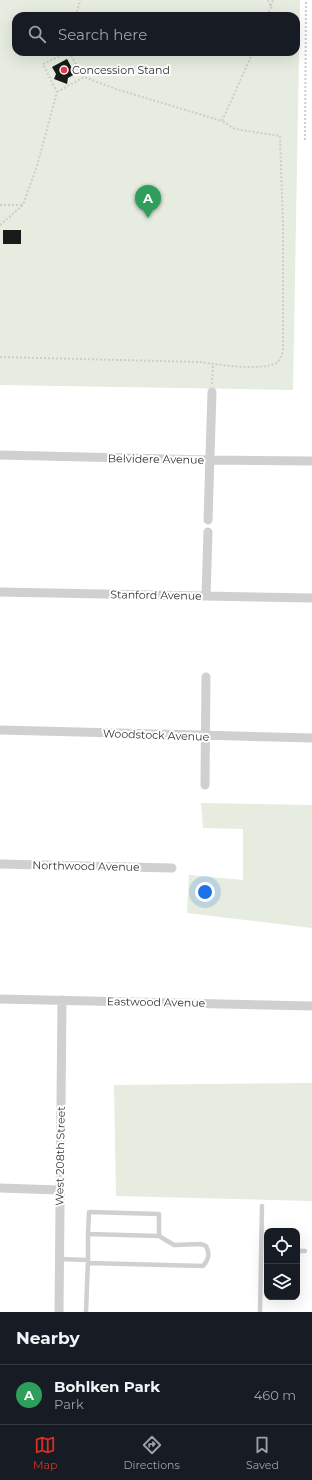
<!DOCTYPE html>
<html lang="en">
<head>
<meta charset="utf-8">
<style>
  :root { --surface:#171b24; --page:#242831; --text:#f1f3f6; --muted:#9ea1a6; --line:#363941; --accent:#d93025 }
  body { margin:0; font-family:Montserrat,sans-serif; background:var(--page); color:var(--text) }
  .controls { position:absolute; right:12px; bottom:12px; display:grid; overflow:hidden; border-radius:8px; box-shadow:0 4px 16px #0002 }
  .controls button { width:36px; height:36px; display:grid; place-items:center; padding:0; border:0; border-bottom:1px solid var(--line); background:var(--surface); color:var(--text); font:20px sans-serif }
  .you { position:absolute; left:205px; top:892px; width:14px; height:14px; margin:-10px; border:3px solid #fff; border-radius:50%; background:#1a73e8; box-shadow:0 0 0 6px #1a73e833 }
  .badge { display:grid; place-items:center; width:26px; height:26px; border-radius:50%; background:var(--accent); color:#fff; font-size:13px; font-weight:700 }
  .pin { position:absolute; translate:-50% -33px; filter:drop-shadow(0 1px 2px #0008) }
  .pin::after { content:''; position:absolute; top:21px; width:14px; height:12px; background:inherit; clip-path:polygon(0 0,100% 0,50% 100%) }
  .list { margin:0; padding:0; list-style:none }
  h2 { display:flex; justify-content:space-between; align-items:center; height:52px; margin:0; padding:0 16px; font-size:17px }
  h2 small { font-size:13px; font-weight:400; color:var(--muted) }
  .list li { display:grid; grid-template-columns:26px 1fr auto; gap:12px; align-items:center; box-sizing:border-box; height:60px; padding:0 16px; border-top:1px solid var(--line) }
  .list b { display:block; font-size:15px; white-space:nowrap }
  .list p { margin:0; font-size:13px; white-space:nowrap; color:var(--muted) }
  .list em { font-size:13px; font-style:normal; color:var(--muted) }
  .icon { flex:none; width:22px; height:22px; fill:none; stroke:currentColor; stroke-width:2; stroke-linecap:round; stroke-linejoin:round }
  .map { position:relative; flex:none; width:312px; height:1312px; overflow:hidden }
  .search { position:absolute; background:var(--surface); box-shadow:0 4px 16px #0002; left:12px; right:12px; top:12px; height:44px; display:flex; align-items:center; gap:10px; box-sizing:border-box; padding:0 14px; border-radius:12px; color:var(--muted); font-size:15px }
  .sheet { height:112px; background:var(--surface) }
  nav { display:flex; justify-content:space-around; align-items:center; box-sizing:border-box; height:56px; border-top:1px solid var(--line); background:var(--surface); font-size:11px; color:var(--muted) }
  nav a { display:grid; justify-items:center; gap:2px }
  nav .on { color:var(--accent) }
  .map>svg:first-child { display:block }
  .green { fill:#e6ecdf; fill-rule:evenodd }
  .building { fill:#1a1a1a }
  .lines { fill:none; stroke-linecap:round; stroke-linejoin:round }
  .path { stroke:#cdcdcd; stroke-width:2; stroke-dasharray:2 2; stroke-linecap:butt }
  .lane { stroke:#d0d0d0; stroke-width:4.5 }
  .street { stroke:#d0d0d0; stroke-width:9 }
  .poi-dot { fill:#e63946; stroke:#fff; stroke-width:1.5 }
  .labels { text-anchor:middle; stroke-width:4; stroke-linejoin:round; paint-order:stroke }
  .poi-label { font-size:11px; fill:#333; stroke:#fff; text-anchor:start }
  .street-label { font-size:11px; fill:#333; stroke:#fff }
</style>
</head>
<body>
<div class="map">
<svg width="312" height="1312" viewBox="0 0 312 1312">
  <rect width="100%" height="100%" fill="#fff"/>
  <!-- green -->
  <path class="green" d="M0,0H300L293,390L0,385ZM16,16H296V52H16Z
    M201,803L312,805V928L187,913L189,875L243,880V829L203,828Z
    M312,1083V1201L116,1196L114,1085Z"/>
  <!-- building -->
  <path class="building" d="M67,59L75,74L68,78L67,84L54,79L56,74L52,67Z
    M3,230H21V244H3Z"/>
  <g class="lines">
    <!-- path -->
    <path class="path" d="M271,6L273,0
      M76,16L80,0
      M267,16L271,7L268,0
      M69,52L83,77
      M57,92L84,77L116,89L222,121L253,52
      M305,140L306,0
      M0,205H23
      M0,225L23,205L37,166L57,92L43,64L68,52
      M0,357L201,362C216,365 264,371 276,363C280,361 281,356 283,352V225L280,136L235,129L222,121
      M212,384L213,365"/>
    <!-- lane -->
    <path class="lane" d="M88,1234L89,1212L159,1214V1236
      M297,1251H305
      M59,1259L88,1260L86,1312
      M88,1260V1234L159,1236L174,1245L201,1244L206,1246C210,1254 209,1259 203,1266L88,1263
      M260,1312L262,1206"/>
    <!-- street -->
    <path class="street" d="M0,455L211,460L312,461
      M208,520L212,392
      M0,592L312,598
      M206,596L208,532
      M0,730L312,738
      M205,785L206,677
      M0,864L172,868
      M0,999L312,1006
      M0,1188L59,1190
      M59,1312L62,1000"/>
  </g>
  <!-- markers -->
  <circle class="poi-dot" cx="64" cy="70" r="4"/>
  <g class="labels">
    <!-- poi labels -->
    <g class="poi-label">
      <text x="72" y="74">Concession Stand</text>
    </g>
    <!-- street labels -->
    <g class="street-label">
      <text transform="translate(156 459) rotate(1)" y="4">Belvidere Avenue</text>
      <text transform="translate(156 595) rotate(1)" y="4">Stanford Avenue</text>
      <text transform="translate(156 735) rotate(2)" y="4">Woodstock Avenue</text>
      <text transform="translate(86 866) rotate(1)" y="4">Northwood Avenue</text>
      <text transform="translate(156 1002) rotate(1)" y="4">Eastwood Avenue</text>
      <text transform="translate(60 1156) rotate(-89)" y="4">West 208th Street</text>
    </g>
  </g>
</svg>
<div class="controls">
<button><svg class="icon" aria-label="locate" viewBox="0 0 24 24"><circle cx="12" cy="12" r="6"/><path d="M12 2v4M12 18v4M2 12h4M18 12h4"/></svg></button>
<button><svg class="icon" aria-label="layers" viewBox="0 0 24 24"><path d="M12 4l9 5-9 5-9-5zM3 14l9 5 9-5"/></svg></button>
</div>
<div class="you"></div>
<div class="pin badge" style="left:148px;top:218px;background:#2e9e5b">A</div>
<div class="search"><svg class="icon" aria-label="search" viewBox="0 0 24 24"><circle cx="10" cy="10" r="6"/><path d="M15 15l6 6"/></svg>Search here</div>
</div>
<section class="sheet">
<h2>Nearby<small></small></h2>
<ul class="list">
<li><span class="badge" style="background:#2e9e5b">A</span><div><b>Bohlken Park</b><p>Park</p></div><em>460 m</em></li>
</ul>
</section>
<nav>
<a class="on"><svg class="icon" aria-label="map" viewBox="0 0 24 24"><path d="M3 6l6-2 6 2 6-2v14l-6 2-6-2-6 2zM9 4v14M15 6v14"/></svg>Map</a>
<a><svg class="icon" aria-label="directions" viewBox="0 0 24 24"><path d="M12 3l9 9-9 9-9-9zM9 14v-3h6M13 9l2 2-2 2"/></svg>Directions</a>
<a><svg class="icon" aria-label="saved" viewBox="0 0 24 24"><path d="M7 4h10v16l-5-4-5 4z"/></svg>Saved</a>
</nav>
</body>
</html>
